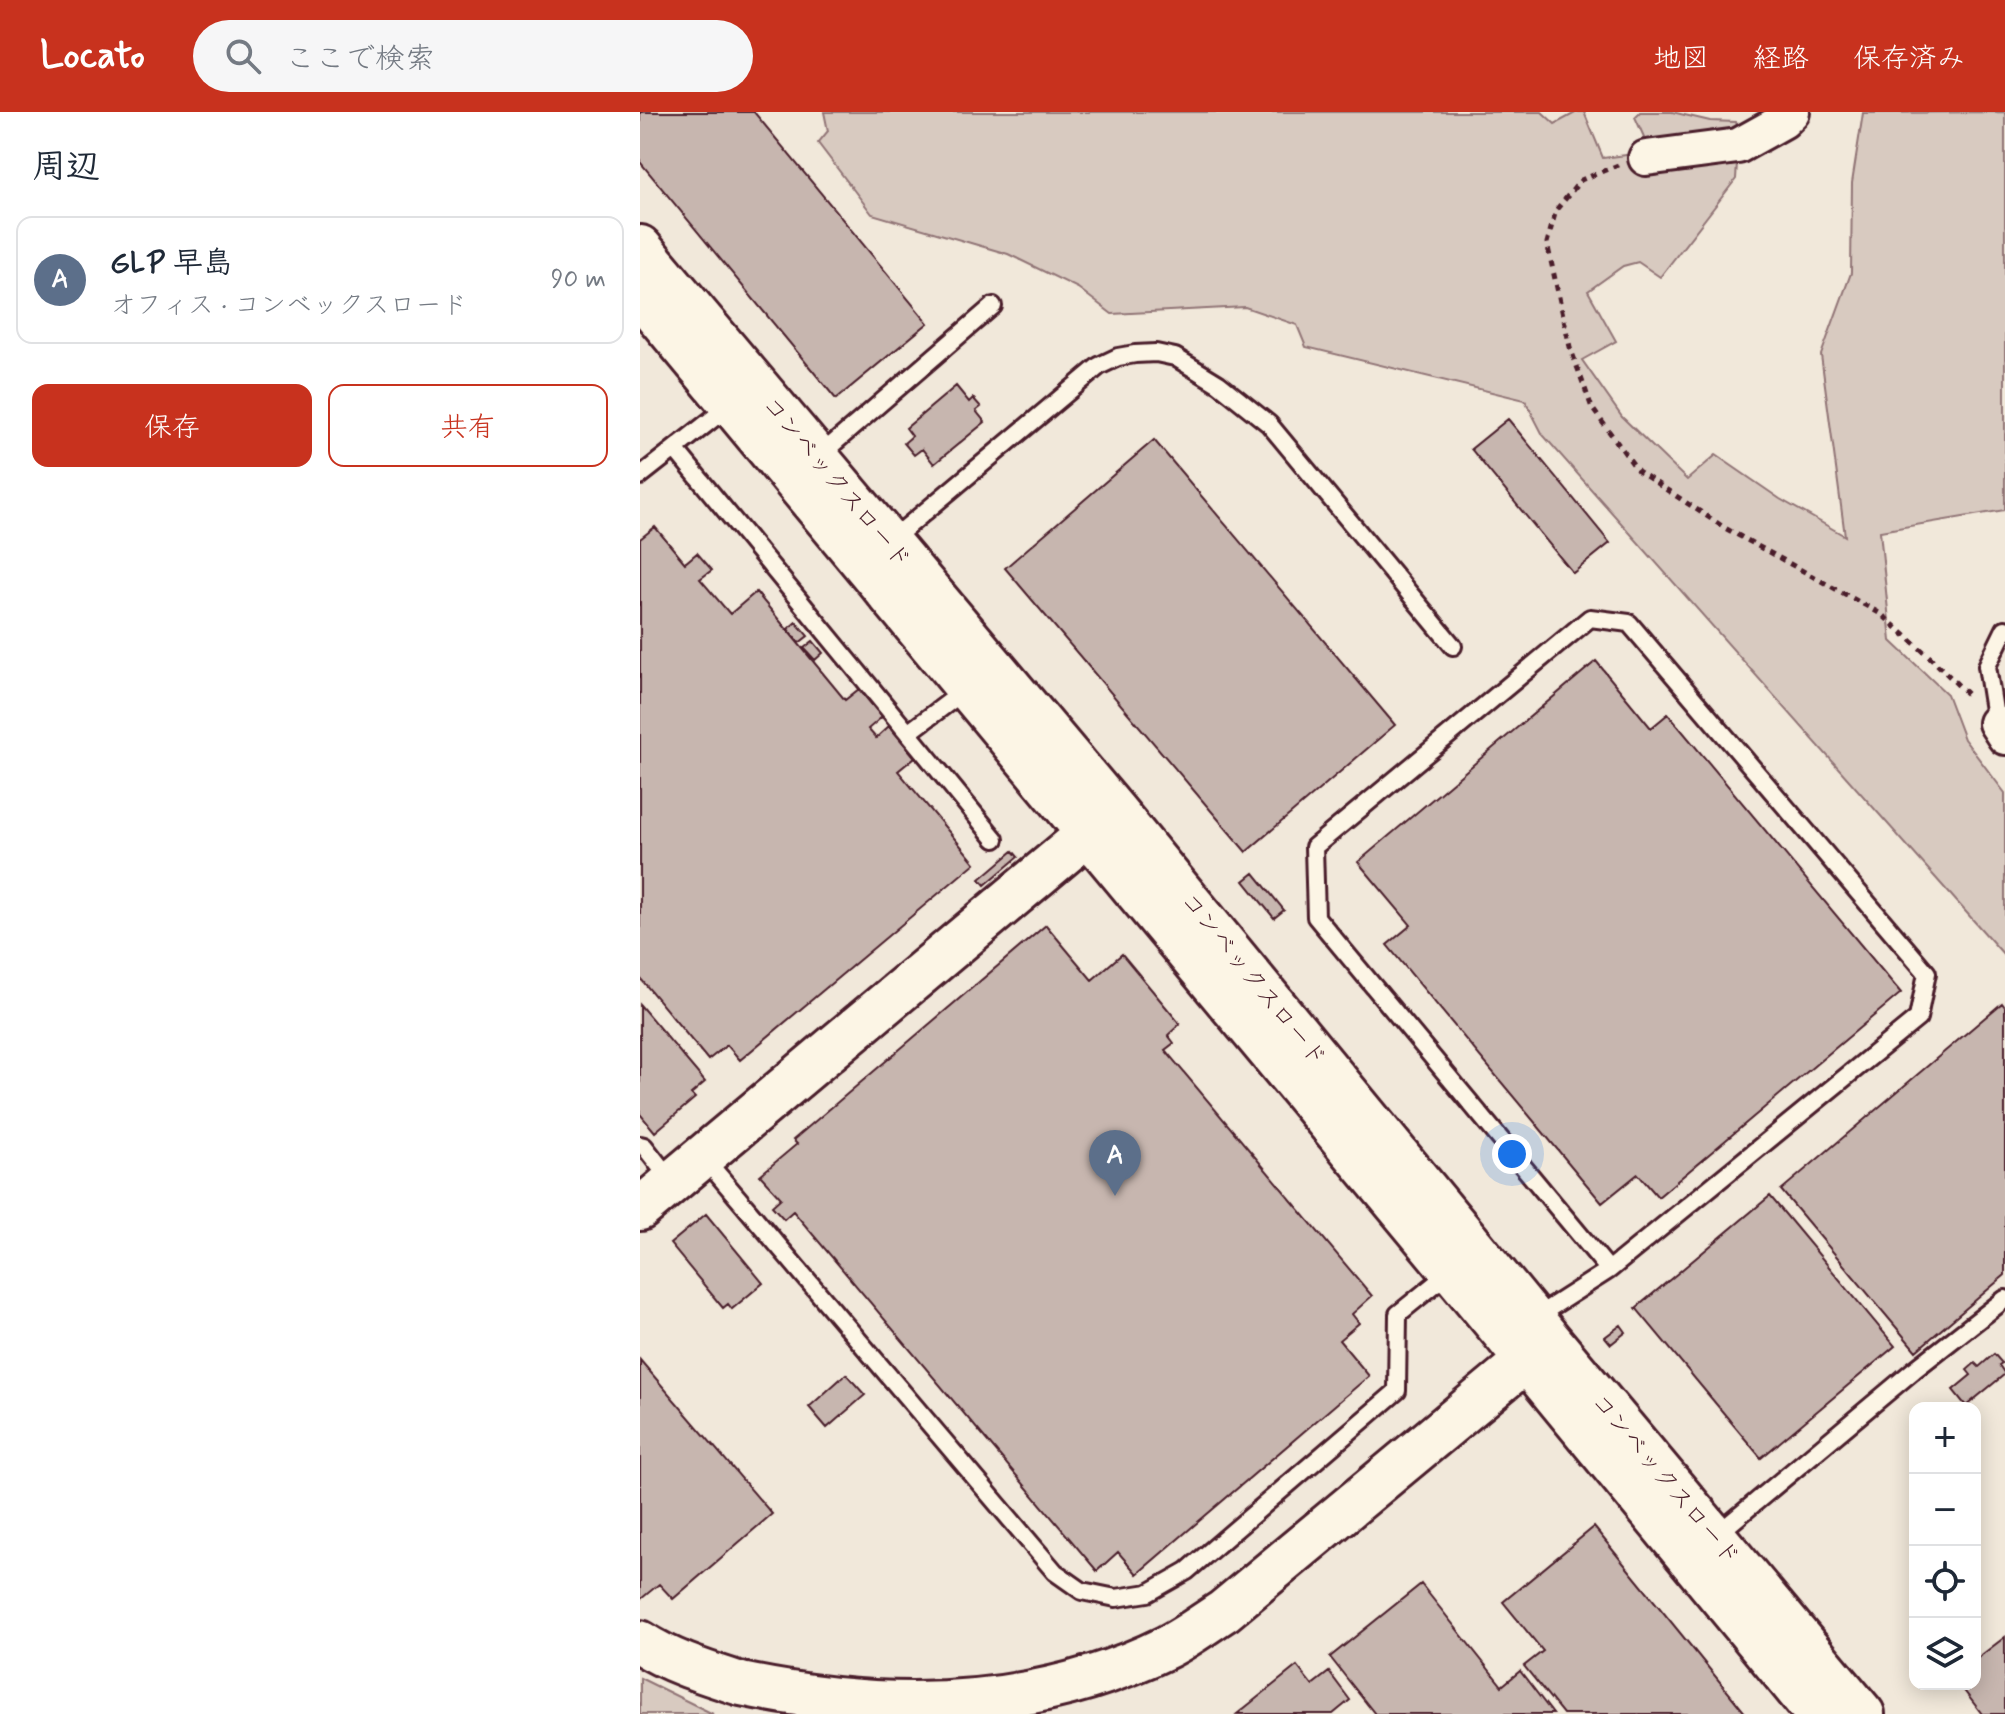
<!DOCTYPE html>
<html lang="ja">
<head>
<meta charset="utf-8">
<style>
  :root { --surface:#fff; --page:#f6f6f7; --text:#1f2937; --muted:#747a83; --line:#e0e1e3; --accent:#c8321e }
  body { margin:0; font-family:Mynerve,"Klee One",sans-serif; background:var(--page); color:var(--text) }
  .controls { position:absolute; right:24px; bottom:24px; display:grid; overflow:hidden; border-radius:16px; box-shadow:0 4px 20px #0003 }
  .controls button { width:72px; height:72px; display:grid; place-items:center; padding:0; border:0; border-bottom:2px solid var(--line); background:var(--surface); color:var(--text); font:40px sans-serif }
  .you { position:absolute; left:872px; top:1042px; width:28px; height:28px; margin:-20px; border:6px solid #fff; border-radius:50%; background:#1a73e8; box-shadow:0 0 0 12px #1a73e833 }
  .badge { display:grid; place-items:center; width:52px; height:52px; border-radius:50%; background:var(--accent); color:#fff; font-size:26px; font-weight:700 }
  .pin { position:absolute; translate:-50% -66px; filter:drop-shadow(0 2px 4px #0008) }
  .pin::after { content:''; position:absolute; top:42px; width:28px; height:24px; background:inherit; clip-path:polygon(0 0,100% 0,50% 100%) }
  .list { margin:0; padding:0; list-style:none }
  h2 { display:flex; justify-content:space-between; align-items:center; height:104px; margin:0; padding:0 32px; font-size:34px }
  h2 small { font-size:26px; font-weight:400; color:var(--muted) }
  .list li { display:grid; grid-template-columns:52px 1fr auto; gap:24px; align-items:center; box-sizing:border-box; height:128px; margin:0 16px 16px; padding:0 16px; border:2px solid var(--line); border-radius:16px }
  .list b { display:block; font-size:30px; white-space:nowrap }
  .list p { margin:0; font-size:26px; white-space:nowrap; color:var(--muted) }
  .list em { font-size:26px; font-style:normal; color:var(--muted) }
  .actions { display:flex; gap:16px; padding:24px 32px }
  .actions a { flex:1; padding:18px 0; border:2px solid var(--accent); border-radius:16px; text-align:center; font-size:28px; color:var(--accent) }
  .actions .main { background:var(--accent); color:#fff }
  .icon { flex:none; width:44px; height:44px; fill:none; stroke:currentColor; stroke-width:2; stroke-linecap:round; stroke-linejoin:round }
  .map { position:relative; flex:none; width:1365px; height:1602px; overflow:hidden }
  header { display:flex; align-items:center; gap:48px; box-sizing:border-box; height:112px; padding:0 40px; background:var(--accent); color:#fff }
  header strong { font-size:38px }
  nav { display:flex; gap:44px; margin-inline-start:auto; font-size:28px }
  .search { width:560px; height:72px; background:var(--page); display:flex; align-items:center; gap:20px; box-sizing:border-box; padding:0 28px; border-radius:44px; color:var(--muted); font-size:30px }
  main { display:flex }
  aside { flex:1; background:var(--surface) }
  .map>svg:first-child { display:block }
  .green { fill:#d8cac0; stroke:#917476; stroke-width:2 }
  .building { fill:#c7b6af; stroke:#4a1f2b; stroke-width:2 }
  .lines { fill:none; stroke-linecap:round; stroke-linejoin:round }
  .service-casing { stroke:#4a1f2b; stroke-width:22 }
  .minor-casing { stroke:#4a1f2b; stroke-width:40 }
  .tertiary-casing { stroke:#4a1f2b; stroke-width:48 }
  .path { stroke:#4a1f2b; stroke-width:5; stroke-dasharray:6 6; stroke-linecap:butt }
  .service { stroke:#fcf5e5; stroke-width:16 }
  .minor { stroke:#fcf5e5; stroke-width:34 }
  .tertiary { stroke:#fcf5e5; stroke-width:42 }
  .labels { text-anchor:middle; stroke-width:6; stroke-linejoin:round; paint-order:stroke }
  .street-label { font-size:24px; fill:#4a1f2b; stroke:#fcf5e5 }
</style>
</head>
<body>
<header>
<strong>Locato</strong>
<div class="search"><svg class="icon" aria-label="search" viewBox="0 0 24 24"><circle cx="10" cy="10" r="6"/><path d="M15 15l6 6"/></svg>ここで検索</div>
<nav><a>地図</a><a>経路</a><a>保存済み</a></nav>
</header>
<main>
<aside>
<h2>周辺<small></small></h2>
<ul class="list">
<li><span class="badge" style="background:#5c6f8a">A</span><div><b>GLP 早島</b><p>オフィス · コンベックスロード</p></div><em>90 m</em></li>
</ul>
<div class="actions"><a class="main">保存</a><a>共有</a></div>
</aside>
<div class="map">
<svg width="1365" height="1602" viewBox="0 0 1365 1602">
  <rect width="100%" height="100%" fill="#f1e8da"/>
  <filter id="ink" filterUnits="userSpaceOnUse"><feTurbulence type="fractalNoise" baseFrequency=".0125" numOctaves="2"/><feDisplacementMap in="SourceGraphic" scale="16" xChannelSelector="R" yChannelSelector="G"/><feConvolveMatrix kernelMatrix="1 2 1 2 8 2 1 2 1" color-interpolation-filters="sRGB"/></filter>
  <g filter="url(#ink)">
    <!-- green -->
    <path class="green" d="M184,0H902L915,12L937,0H944L963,46L994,42L1004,25L995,5L1000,0H1032L1070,9L1096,10L1099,20L1096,67L1020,165L998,150L983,154L948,179L976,229L942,248L982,305L1047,368L1076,343L1140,387L1205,424L1181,243L1211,161L1212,71L1223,1L1365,0V398L1240,419L1251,529L1307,582L1324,627L1365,681V844L903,323L885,288L666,235L657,213L605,195L472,202L438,176L368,142L232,102L178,31L188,19Z
      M0,1566L73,1602H0Z"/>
    <!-- building -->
    <path class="building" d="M0,0H114L288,211L196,287L0,50Z
      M316,274L329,290L333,286L341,295L336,299L345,310L294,352L282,337L274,343L264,331L272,324L266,316Z
      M868,307L970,431L933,461L831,337Z
      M514,328L755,613L606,740L365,456Z
      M15,415L45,451L57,441L72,458L60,467L90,502L116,480L205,588L219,577L242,605L228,617L236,626L249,614L275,645L258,659L335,751L100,948L87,933L68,948L0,866V427Z
      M156,510L168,524L159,531L148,517Z
      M173,529L183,541L175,548L164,536Z
      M956,549L1011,616L1028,602L1261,881L1018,1085L998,1062L962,1091L747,833L771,813L718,750Z
      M373,739L378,745L345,773L340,767Z
      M614,761L644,798L634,806L604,769Z
      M406,813L452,868L482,842L540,912L528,923L534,931L525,938L732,1184L712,1202L719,1211L699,1228L729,1264L497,1462L478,1440L457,1459L153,1099L144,1107L132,1094L141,1086L120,1063L157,1032L153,1028Z
      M1362,891L1365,895V1163L1276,1239L1141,1078Z
      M0,893L65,970L51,982L55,986L15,1020L0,1002Z
      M1130,1084L1255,1234L1121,1346L996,1196Z
      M66,1102L123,1171L92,1197L88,1192L83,1196L30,1132Z
      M981,1213L986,1220L971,1232L965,1225Z
      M1354,1242L1362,1251L1359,1253L1365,1262L1326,1294L1313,1278L1331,1263L1327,1258L1335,1251L1339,1255Z
      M0,1248L132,1402L33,1487L19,1472L1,1487L0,1485Z
      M206,1262L225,1283L187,1316L169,1295Z
      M954,1415L1106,1602H923L884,1554L903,1539L863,1490Z
      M781,1472L862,1574L880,1559L913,1602H735L690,1545Z
      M1365,1525V1602H1342L1319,1572H1335V1548Z
      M657,1554L672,1573L689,1560L710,1588L693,1602H597Z"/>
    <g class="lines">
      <defs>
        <path id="service" d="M35,337L355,727
          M179,344L353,194
          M0,364L89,294
          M249,430L459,254L478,245L495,242L516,241L535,245L579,272L629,312L813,534
          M1356,611L1347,554L1365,517
          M268,621L328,576
          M0,1033L4,1034L32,1070
          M64,1046L415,1460L442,1479L476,1486L508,1481L547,1459L757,1279L758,1202L810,1160
          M894,1206L969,1158L676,805L674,735L950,506L989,511L1287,861L1278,906L969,1158
          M1075,1424L1274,1258L1365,1187"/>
        <path id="minor" d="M1006,46L1098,34L1143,9L1152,0
          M1356,611L1365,625"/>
        <path id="tertiary" d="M0,135L475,699L910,1228L1223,1602
          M0,183L866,1224L1177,1602
          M0,1097L468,705
          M0,1530C30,1550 67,1561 101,1572C244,1602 393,1601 527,1535C547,1525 565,1511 584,1499L907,1231"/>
      </defs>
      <!-- service casing -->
      <use href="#service" class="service-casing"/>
      <!-- minor casing -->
      <use href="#minor" class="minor-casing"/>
      <!-- tertiary casing -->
      <use href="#tertiary" class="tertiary-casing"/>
      <!-- path -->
      <path class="path" d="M978,53L941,68L916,98L907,131L930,235L952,296L998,359L1085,416L1241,502L1291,546L1327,582"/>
      <!-- service -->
      <use href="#service" class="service"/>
      <!-- minor -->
      <use href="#minor" class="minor"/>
      <!-- tertiary -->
      <use href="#tertiary" class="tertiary"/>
    </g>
  </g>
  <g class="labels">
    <!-- street labels -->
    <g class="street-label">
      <text transform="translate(197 370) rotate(50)" y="8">コンベックスロード</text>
      <text transform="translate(614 867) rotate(51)" y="8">コンベックスロード</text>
      <text transform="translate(1026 1367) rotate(50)" y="8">コンベックスロード</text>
    </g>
  </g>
</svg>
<div class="controls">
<button>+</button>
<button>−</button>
<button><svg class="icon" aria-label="locate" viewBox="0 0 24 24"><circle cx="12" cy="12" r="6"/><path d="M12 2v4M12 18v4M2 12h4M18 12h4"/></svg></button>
<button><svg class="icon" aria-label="layers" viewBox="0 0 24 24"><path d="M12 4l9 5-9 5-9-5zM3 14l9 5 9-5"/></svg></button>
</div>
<div class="you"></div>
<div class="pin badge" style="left:475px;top:1084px;background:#5c6f8a">A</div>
</div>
</main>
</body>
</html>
